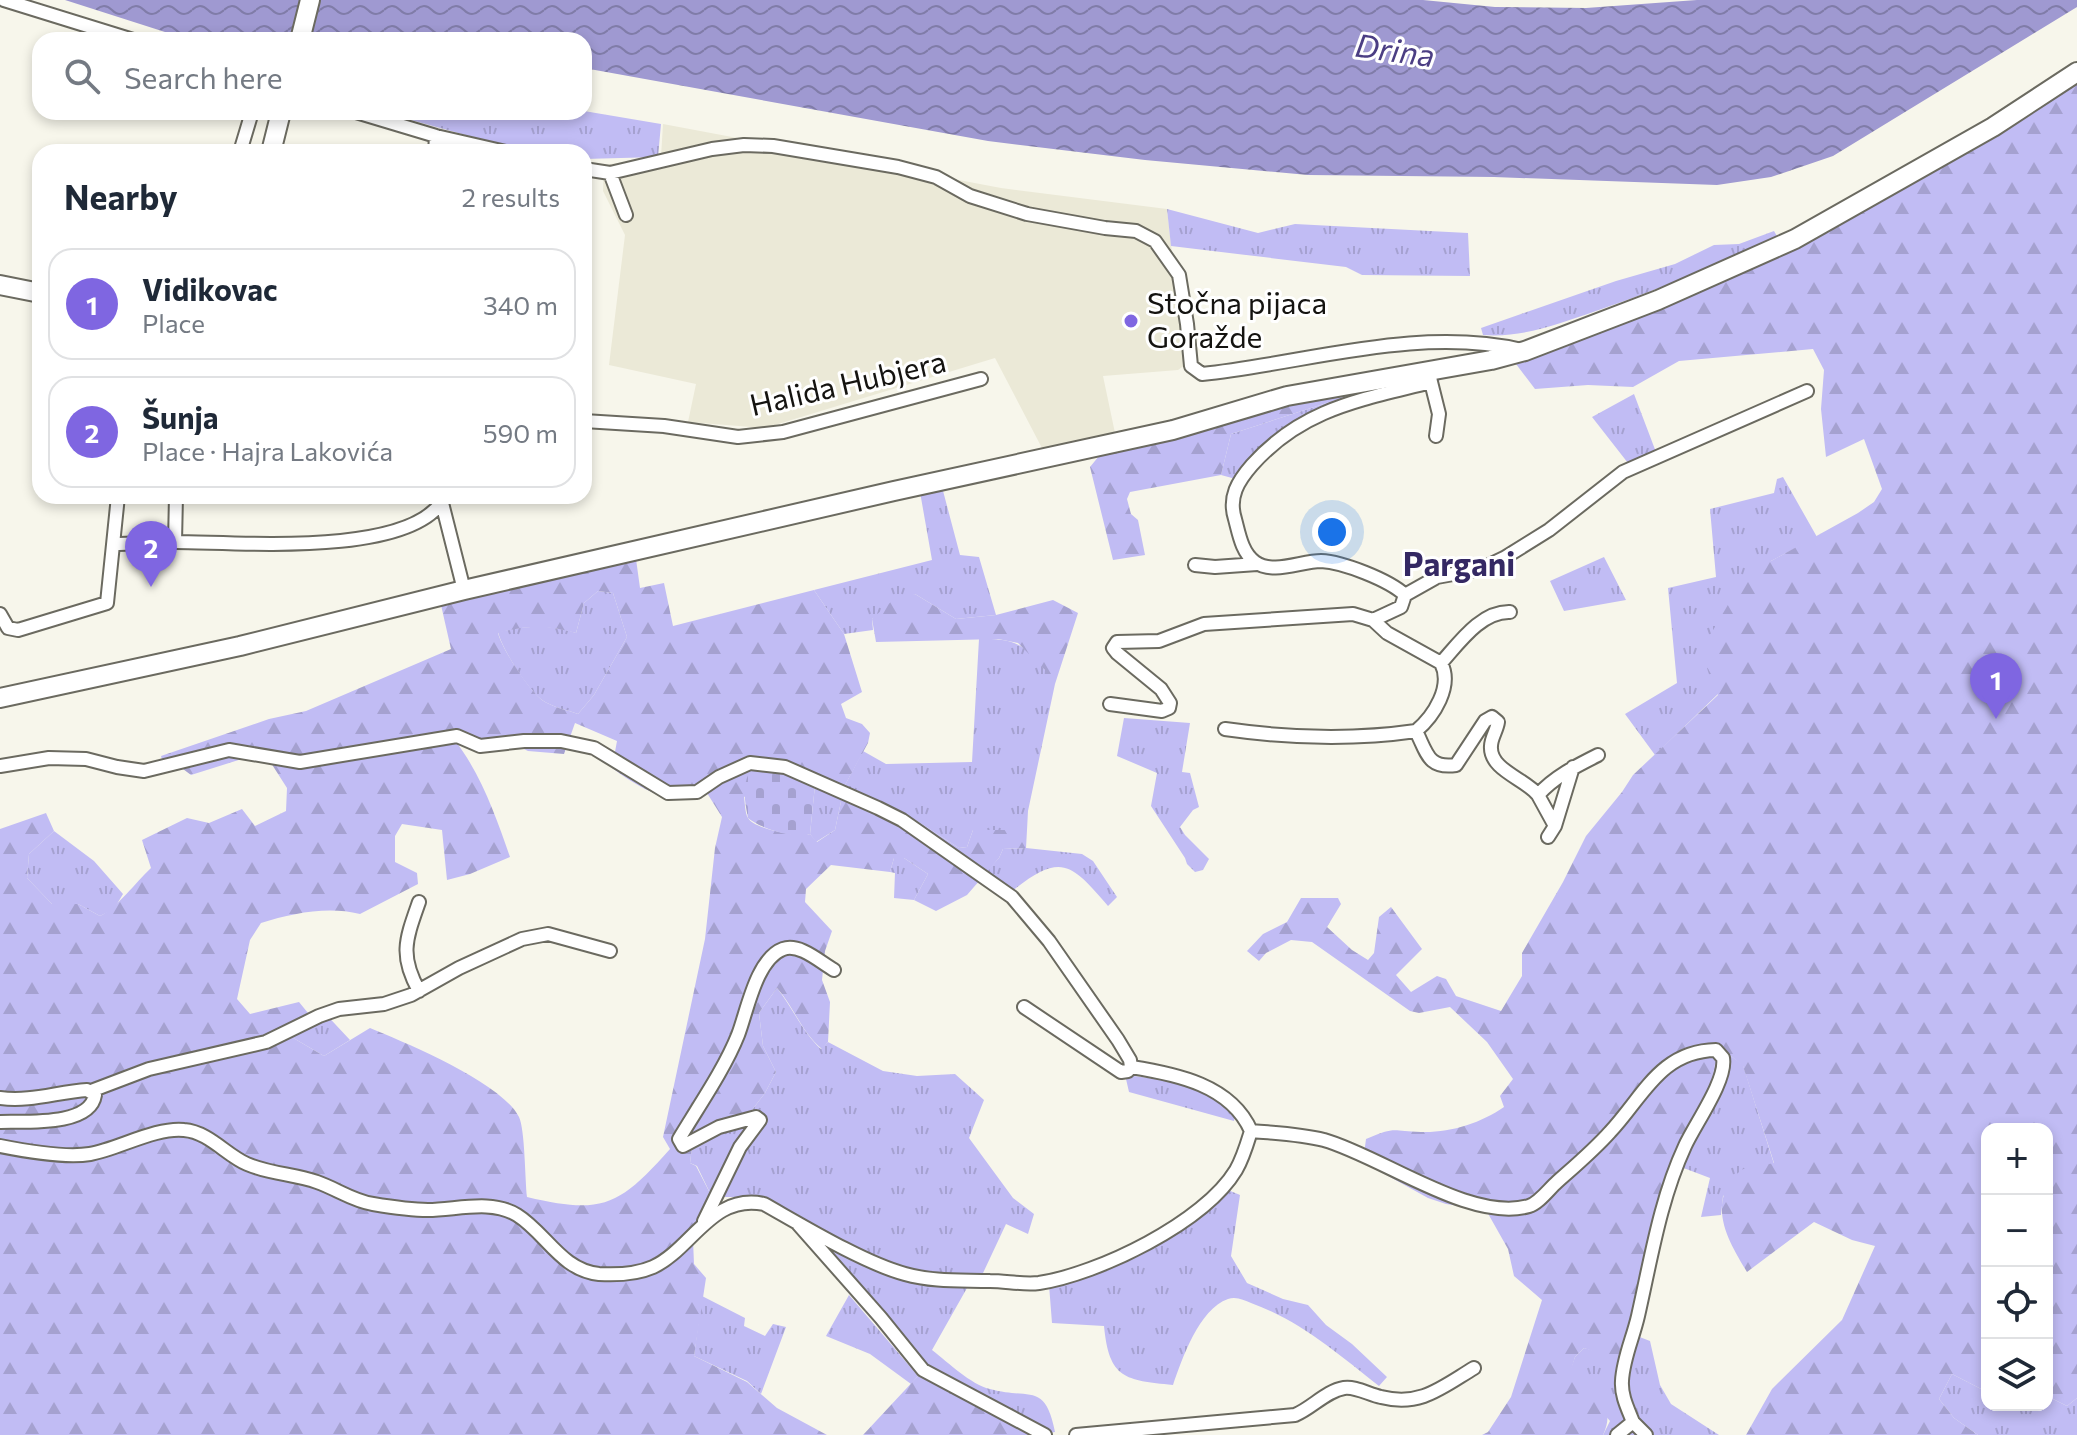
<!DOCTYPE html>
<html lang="en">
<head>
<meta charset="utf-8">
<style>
  :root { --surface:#fff; --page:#f6f6f7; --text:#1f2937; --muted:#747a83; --line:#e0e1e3; --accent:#7f66e1 }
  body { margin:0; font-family:Commissioner,sans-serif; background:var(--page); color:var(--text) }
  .controls { position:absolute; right:24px; bottom:24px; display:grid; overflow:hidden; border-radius:16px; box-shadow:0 4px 12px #0003 }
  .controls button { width:72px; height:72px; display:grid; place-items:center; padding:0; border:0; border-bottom:2px solid var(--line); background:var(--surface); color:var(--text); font:40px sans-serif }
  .you { position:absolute; left:1332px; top:532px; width:28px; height:28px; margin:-20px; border:6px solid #fff; border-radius:50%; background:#1a73e8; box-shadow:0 0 0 12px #1a73e833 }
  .badge { display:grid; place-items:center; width:52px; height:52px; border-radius:50%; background:var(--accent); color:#fff; font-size:26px; font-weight:700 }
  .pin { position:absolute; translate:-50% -66px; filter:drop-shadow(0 2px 4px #0008) }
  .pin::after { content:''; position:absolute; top:42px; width:28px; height:24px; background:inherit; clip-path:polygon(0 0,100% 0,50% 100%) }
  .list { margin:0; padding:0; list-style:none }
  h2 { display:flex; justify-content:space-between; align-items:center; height:104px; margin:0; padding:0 32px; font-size:34px }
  h2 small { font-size:26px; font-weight:400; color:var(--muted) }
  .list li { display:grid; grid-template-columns:52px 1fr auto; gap:24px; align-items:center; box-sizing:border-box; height:112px; margin:0 16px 16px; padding:0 16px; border:2px solid var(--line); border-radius:24px }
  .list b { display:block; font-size:30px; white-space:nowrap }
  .list p { margin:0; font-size:26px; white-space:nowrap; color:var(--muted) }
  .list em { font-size:26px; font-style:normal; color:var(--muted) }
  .icon { flex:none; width:44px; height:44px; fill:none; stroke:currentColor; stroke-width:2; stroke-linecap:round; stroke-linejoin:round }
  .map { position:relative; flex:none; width:2077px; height:1435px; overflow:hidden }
  .search { position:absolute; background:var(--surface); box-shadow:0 4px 12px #0003; left:32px; top:32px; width:560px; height:88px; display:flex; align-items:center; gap:20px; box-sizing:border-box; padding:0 28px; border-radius:24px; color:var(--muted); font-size:30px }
  .panel { position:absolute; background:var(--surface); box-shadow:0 4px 12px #0003; left:32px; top:144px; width:560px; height:360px; border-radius:24px }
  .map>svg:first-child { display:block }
  .built { fill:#ebe9d7 }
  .grass { fill:url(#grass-tufts) }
  .forest { fill:url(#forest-firs); fill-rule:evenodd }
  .cemetery { fill:url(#cemetery-stones) }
  .water { fill:url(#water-waves) }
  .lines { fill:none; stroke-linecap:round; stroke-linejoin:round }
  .street-casing { stroke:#6b6a60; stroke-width:16 }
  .secondary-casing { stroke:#6b6a60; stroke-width:22 }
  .street { stroke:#fff; stroke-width:12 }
  .secondary { stroke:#fff; stroke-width:18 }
  .poi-dot { fill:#7f66e1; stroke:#fff; stroke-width:3 }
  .labels { text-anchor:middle; stroke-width:6; stroke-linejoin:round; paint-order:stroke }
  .poi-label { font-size:30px; fill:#141310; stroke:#fff; text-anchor:start }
  .street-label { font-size:30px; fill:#141310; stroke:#fff }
  .water-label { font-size:32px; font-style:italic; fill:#4b3e83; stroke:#fff }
  .neighbourhood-label { font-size:32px; font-weight:bold; fill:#342863; stroke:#fff }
</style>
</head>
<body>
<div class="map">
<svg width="2077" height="1435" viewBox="0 0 2077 1435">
  <defs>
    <pattern id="grass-tufts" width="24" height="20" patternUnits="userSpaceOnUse" patternTransform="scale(2)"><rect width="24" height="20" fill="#c1bcf4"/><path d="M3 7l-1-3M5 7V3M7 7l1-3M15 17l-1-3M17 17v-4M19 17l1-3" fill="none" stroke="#a5a1d0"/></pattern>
    <pattern id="forest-firs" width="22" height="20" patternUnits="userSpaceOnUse" patternTransform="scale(2)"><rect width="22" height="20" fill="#c1bcf4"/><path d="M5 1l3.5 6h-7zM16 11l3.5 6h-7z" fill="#a5a1d0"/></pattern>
    <pattern id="cemetery-stones" width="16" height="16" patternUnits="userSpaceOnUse" patternTransform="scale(2)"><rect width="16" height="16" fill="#c1bcf4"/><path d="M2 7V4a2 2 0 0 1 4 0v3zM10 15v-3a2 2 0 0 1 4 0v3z" fill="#a5a1d0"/></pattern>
    <pattern id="water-waves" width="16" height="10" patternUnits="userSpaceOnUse" patternTransform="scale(2)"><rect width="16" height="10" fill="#9f99d1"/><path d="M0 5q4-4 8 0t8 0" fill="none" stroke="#807ca8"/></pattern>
  </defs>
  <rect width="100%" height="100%" fill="#f7f6eb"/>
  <!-- built -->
  <path class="built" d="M663,124L1001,188L1167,209L1185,365L1178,370L1103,376L1115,433L1043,450L995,358L765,428L688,422L696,384L609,365L625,235L603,191L604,165L661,157Z"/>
  <!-- grass -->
  <path class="grass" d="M584,111L661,124L658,157L584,159V152H527L382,112Z
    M1167,209L1258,233L1295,224L1468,233L1470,276L1362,275L1346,267L1171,246Z
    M1774,231L1778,238C1718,264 1658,290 1596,311C1558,324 1523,338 1483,335L1481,328L1616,281L1675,264L1714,245L1739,244Z
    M1443,375L1437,384C1408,392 1376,397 1348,407C1306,423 1273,450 1243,481L1221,475L1231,434L1373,388Z
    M1634,394L1659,460L1635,472L1592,417Z
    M1783,477L1817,537L1771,561L1718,694L1655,755L1625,714L1677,683L1668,588L1716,577L1710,509L1774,493L1777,479Z
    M942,487L960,555L979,557L996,615L956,619L915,594L872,619L873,630L844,634L814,590L932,560L920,492Z
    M1604,557L1626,600L1564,611L1550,581Z
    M598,591L613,593L627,637L594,695L578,714C567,710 552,707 542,700C528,690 502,649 498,632C528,626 546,624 576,633L584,603Z
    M979,639C1013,638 1023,643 1045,670V684H1055L1028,811L1027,830H973L967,847L959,848L906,814L844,787L835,830L816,842L810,834L815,785L803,770L844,787L863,751L886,764L972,762Z
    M1124,718L1190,723L1182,772L1190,773L1199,807L1193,810L1180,827L1185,835L1209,859L1203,870L1195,872L1187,864L1185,858L1151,806L1157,773L1117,756Z
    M54,831L94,861L123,894L114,909L100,916L78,904H52L27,878L29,854Z
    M1026,848L1082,854L1093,861L1117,897L1108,906C1070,862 1061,853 1012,891L984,874L999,858L1003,849Z
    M894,858H904L928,874L914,900L894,898L895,873L890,872Z
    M777,988C792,1007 804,1034 821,1049L828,1042L883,1071L917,1076L955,1074L984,1100L969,1138L1013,1198L1034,1214L1028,1234L1006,1224L976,1288H967L932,1350C949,1363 970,1384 990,1389C1029,1400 1045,1381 1055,1432L1049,1433L1033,1421L929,1368L797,1215L758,1197H712L697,1166L690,1163L693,1139L729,1119L752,1110L765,1093L776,1072L763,1046L759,1013Z
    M321,1009L350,1040L324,1056L278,1029Z
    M1731,1056L1743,1065L1774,1164L1723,1196L1721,1215L1701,1217L1710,1178L1673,1164L1691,1121L1711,1085L1715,1064L1724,1057Z
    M1134,1076C1178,1082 1199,1086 1235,1114L1234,1121L1129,1092L1126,1079Z
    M1228,1190L1240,1195L1231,1256L1247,1283L1283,1299L1308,1305L1326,1325L1352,1344L1387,1377L1379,1386C1338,1354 1301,1321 1251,1303C1244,1300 1236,1296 1228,1299C1199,1309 1182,1359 1173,1385C1125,1380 1109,1379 1104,1326L1052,1323L1049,1285L1112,1267L1162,1239Z
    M849,1295L918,1376L911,1384L870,1354L826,1336Z
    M702,1296L745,1318L744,1326L765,1336L773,1324L786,1327L761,1394L747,1381L694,1356Z
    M1637,1336L1650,1341L1660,1385L1671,1404L1719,1435H1654L1647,1430L1642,1435H1603L1610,1421L1569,1374L1575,1357L1584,1348L1610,1355L1630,1366Z
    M1952,1374L1987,1392V1405H2047V1396L2067,1406L2077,1398V1435H1978L1954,1418L1939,1399Z"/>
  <!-- forest -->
  <path class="forest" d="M2077,84V1398L2067,1406L2047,1396V1129H1987V1392L1952,1374L1939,1399L1954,1418L1978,1435H1746L1772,1389L1842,1320L1875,1246L1852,1240L1814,1222L1747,1272C1731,1245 1711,1214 1729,1183C1733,1177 1741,1169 1748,1167C1756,1165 1766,1165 1774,1163L1743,1066L1731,1056L1724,1057L1715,1064L1711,1085L1691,1121L1664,1186L1640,1276L1635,1315L1638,1345L1634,1366L1584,1348L1575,1357L1570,1374C1592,1393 1618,1403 1603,1435H1482L1488,1432L1511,1397L1542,1300L1514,1276L1508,1249L1486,1210L1446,1204L1428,1198L1363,1162L1366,1139C1396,1126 1391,1131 1421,1132C1450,1133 1481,1123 1504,1107L1500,1096L1513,1079L1487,1042L1450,1007L1419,1013L1410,1011L1312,942L1291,940L1266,953L1259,961L1247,951L1263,934L1287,922L1301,898H1338L1341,904L1327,927L1352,950L1368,960L1374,953L1379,917L1391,907L1422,949L1396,975L1411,992L1437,976L1446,979L1456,996L1501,1011L1522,976V953L1563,882L1586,836L1622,792L1633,775L1718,695L1704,658L1709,637L1742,581L1771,561L1858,513L1874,502L1882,489L1864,439L1826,457L1821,409L1824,370L1813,349L1679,361L1633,387L1588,385L1535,389L1516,364L1592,336L1797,249L2000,135Z
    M1373,388L1231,434L1221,475L1130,492L1127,499L1131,514L1138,520L1145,555L1113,560L1090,467L1099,456L1271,408Z
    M636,559L640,588L664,583L673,626L814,590L844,634L862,692L841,704L846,718L862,724L870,733L868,743L844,787L906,814L959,848L967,847L973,830H1027L1026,848L1003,849L999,858L967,895L936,911L914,900L928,874L904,858H894L890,872L831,865L806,889L805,902L832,931L825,951L822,980L830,1002L828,1042L822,1049C802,1033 794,1007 777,988L759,1013L763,1046L776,1072L765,1093L752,1110L729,1119L693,1139L690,1163L696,1166L712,1197L687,1235L693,1240L694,1264L706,1278L694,1356L747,1382L777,1408L827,1435H0V829L46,813L54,831L29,854L27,878L52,904H78L100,916C118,907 135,883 151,868L142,840L187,818L209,823L242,809L255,826L286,811L287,788L264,752L191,775L183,769L166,773L161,756L269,719L306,711L451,649L441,605ZM598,591L613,593L627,637L594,695L578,714C567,710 552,707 542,700C529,690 502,649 498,633C526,625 549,625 576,633L584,603ZM575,723L617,741L612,768C640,788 672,809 707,793L722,817L715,848L705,939L663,1137L670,1149C619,1206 603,1215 527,1197C525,1180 525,1129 519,1117C501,1082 406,1043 370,1028L324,1056L278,1029L308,1013L299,1002L250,1014L237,999L250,940L261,923C293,913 328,906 360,914L418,884L417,873L395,862V836L402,824L442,830L447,880L470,874L510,857C496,817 482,776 456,742L464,732L478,739L499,737L528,751L564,754ZM803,770L844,787L835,830L817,842L810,834C800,838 754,829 748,818C745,813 745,803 744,797Z
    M915,594L956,619L996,615L1053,600L1078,613L1055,684H1044L1045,670L1018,643L998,639L876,642L872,619L895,598Z
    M918,1376L958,1394L1035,1435H863Z"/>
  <!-- cemetery -->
  <path class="cemetery" d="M751,770L780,771L815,785L810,834C797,840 759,828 748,818C745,802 741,785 751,770Z"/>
  <!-- water -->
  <path class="water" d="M65,0H1423L1495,7L1586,8L1697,0H2077V7L1833,156L1771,177L1717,185L1494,177L1308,175L1145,160L988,141L584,68V40H190Z"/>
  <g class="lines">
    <defs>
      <path id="street" d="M4,0L133,40
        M356,112L436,136L506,152
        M240,152L252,112
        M435,152L436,136
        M584,169L610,173L626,215
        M610,173L712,149L744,145L773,146L898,167L936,177L970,196L1027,214L1105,228L1136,231L1155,241L1179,275L1187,324L1191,366L1202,374C1307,363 1417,326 1522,350
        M1431,382L1439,414L1436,436
        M584,421L664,426L738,437L783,432L981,379
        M441,499L464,590
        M175,542L176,496
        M113,544C134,544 154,542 175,542C236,542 402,557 441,503
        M1195,565L1215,567L1257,564
        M1405,595L1437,577L1481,569L1504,558L1549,530L1623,472L1807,391
        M0,614L8,628L18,630L107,603L118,496
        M1373,620L1401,607L1405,595C1389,580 1343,562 1321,561C1301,561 1273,575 1255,562C1242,553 1239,534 1235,519C1228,497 1238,481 1252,465C1303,408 1361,400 1431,382L1429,371
        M1441,663C1459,643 1481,611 1510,612
        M1110,704L1162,711L1169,708L1170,703L1161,689L1117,653L1113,648L1117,642L1159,641L1204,624L1353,614L1373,620L1387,633L1441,663C1453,686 1434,716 1416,731C1427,753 1428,769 1456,765L1485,721L1492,717L1498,722C1497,730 1491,738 1491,746C1489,770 1526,779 1538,795C1554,777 1576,766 1598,755
        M1225,729C1288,738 1354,740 1416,731
        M0,766L49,758L86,759L117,767L144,771L229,750L300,762L457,736L480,746L524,741H561L594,748L668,793L697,792L719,777L750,763L785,767L878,808L902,820L1012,897L1049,941L1118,1040L1130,1060L1131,1067C1176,1074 1231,1085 1251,1131C1247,1144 1243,1158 1236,1170C1204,1223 1098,1274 1039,1283C1023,1285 1006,1281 990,1281C962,1280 933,1282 905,1274C864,1263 803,1226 764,1204C712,1193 692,1249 653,1267C637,1274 616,1275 599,1274C561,1270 546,1233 517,1215C491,1199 456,1210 428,1210C410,1210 391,1207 373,1204C353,1201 337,1189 317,1182C294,1174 270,1174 247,1164C226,1155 209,1132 184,1130C156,1127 118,1149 90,1154C66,1158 25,1151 0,1146
        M1538,795L1555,826
        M1548,837L1555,826L1573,767
        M419,902C406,939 399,955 419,991
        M1024,1007L1121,1072L1128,1071L1131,1067
        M91,1091L149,1069L266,1042L319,1016L339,1009L384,1004L411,995L459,968L522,939L548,934L610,951
        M0,1098C31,1102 57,1092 87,1090L95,1095C90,1127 23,1121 0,1122
        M1251,1131C1275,1133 1300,1134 1324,1140C1381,1156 1471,1223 1529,1206C1539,1203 1549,1189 1557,1182C1575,1166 1594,1150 1610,1132C1643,1097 1660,1051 1716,1050L1723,1058C1727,1080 1695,1124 1685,1146C1660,1200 1651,1259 1638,1316C1633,1338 1623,1359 1622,1381C1621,1396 1628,1409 1633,1422
        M704,1221L740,1147L760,1120L756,1117L719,1127L683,1146L679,1139C698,1107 724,1070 738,1035C747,1012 756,959 783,949C800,943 820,962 834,970
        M798,1224L881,1318L923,1370L1045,1435
        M1076,1435L1295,1415C1312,1408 1326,1391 1344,1388C1355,1386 1370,1395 1381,1397C1420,1407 1441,1388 1474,1368
        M1617,1435L1633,1422L1646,1435"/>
      <path id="secondary" d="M300,40L310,0
        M271,152L281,112
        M0,285L40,293
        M0,698L240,646L464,590L894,491L1173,430L1287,396L1491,360L1525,351L1658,300L1795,239L1993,127L2077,72"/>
    </defs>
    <!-- street casing -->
    <use href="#street" class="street-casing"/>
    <!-- secondary casing -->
    <use href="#secondary" class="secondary-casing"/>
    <!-- street -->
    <use href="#street" class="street"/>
    <!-- secondary -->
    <use href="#secondary" class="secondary"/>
  </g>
  <!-- markers -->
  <circle class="poi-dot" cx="1131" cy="321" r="8"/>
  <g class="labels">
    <!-- poi labels -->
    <g class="poi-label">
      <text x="1147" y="314">Stočna pijaca<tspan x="1147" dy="34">Goražde</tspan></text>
    </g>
    <!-- street labels -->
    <g class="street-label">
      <text transform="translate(848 384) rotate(-13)" y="10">Halida Hubjera</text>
    </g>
    <!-- water labels -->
    <g class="water-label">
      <text transform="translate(1395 51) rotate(8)" y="11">Drina</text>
    </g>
    <!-- neighbourhood labels -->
    <g class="neighbourhood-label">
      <text x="1459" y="576">Pargani</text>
    </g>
  </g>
</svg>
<div class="controls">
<button>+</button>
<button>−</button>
<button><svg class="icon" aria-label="locate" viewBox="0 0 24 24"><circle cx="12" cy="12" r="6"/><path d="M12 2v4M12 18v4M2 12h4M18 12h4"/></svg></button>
<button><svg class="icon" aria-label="layers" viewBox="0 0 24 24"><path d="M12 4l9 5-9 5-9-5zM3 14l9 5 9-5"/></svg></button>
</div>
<div class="you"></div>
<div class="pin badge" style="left:1996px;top:719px">1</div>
<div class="pin badge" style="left:151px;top:587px">2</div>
<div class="search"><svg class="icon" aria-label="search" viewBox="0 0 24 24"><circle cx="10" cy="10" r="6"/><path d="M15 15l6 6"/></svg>Search here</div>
<section class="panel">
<h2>Nearby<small>2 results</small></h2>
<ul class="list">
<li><span class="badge">1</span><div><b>Vidikovac</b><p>Place</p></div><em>340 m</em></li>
<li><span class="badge">2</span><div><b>Šunja</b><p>Place · Hajra Lakovića</p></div><em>590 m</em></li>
</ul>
</section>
</div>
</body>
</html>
